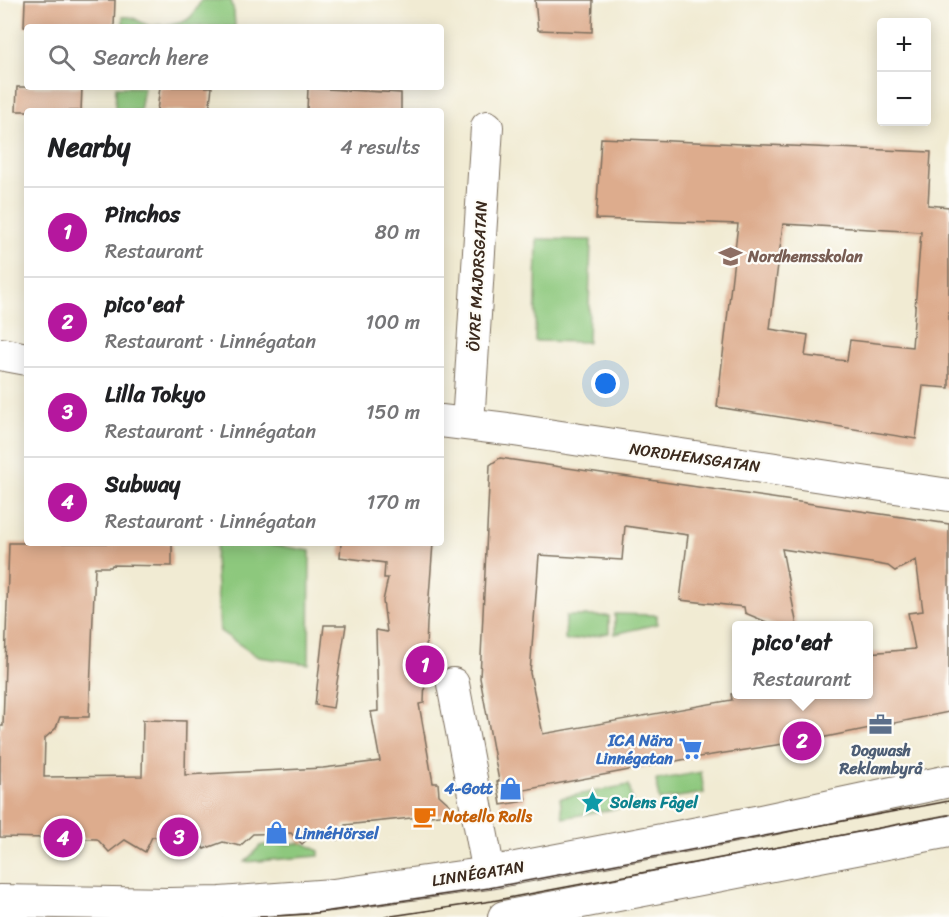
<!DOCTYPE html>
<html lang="en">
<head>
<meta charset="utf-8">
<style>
  :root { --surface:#fff; --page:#f6f6f6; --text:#202124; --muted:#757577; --line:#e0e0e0; --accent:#b5179e }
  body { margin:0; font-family:Sriracha,sans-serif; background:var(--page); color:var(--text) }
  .controls { position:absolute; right:18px; top:18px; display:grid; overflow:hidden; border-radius:6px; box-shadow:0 3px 15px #0003 }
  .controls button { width:54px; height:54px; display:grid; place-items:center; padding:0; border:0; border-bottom:2px solid var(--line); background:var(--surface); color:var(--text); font:30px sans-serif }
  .you { position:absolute; left:606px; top:384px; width:21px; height:21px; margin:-15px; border:4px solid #fff; border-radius:50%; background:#1a73e8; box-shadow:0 0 0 9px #1a73e833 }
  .badge { display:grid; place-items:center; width:39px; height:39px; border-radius:50%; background:var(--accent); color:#fff; font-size:20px; font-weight:700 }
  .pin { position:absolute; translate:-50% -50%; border:3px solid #fff; box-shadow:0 2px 6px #0006 }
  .popup { position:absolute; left:732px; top:621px; width:141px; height:78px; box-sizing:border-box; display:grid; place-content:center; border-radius:6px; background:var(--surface); filter:drop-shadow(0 2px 4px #0005); font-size:20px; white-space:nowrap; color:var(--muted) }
  .popup b { font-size:22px; color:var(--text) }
  .popup::after { content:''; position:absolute; left:50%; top:100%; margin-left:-12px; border:12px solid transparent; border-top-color:var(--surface) }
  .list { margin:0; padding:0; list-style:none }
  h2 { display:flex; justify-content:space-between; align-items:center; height:78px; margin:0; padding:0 24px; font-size:26px }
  h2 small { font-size:20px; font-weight:400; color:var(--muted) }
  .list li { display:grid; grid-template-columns:39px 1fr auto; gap:18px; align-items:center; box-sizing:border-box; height:90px; padding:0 24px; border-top:2px solid var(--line) }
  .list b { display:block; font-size:22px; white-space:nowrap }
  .list p { margin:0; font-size:20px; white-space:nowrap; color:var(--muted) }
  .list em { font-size:20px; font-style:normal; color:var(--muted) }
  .icon { flex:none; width:33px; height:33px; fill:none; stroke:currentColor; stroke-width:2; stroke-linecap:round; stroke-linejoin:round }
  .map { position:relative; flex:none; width:949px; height:917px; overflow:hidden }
  .search { position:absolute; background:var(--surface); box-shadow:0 3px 15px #0003; left:24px; top:24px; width:420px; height:66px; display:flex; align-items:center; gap:15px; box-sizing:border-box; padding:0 21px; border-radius:6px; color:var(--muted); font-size:22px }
  .panel { position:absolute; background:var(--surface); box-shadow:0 3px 15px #0003; left:24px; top:108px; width:420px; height:438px; border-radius:6px }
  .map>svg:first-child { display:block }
  .green { fill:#8dc87d; stroke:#64794e; stroke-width:1.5 }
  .building { fill:#ddac8d; fill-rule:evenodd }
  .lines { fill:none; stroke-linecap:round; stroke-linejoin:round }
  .minor-casing { stroke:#7b6e5d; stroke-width:34 }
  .minor { stroke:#fff; stroke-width:32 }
  .tram { stroke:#3b2a1e; stroke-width:1.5 }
  .labels { text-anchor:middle; stroke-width:4.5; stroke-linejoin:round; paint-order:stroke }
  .education-label { font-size:16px; font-weight:bold; fill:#785e54; stroke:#fdfcf7; text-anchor:start }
  .street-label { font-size:16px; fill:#3b2a1e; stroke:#fdfcf7 }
  .shop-label { font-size:16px; font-weight:bold; fill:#366cbe; stroke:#fdfcf7; text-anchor:end }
  .service-label { font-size:16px; font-weight:bold; fill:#4e5e75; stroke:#fdfcf7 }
  .culture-label { font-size:16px; font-weight:bold; fill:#0d838f; stroke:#fdfcf7; text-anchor:start }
  .food-label { font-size:16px; font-weight:bold; fill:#c56008; stroke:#fdfcf7; text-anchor:start }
</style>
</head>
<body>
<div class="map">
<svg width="949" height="917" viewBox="0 0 949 917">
  <rect width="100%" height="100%" fill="#fdfcf7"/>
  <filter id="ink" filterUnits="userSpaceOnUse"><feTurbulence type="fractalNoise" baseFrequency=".0167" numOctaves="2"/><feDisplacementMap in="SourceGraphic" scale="12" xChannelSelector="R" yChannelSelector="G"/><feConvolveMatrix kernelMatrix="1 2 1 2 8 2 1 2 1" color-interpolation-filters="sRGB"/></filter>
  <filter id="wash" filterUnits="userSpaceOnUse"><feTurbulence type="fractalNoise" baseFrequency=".008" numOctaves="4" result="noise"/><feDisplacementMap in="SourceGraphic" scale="24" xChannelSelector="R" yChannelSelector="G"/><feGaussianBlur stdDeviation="1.35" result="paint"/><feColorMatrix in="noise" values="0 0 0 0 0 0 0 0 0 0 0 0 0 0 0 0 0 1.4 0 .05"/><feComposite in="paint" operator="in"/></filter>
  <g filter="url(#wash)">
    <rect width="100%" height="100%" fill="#f1ebd3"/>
    <!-- green -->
    <path class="green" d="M201,0H231L234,12L235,27H123V17C134,15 139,23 150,26C154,26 160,25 164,25C186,24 192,20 201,0Z
      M116,87H144L140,111H115Z
      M537,239L591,240L588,342L535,341Z
      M217,543H264L310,551L309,664L258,657L220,631L215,558Z
      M615,614L657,615V624L615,634Z
      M566,616H609V633L567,641L565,640Z
      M701,772L704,793L659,800L656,780Z
      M629,785L633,806L563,818L560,798Z
      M304,843L319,851V856L245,862L260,846L264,845Z"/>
    <g id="blocks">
      <!-- building -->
      <path class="building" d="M25,0H115L114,27H24Z
        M535,0H593L592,32L538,30Z
        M17,87H82L81,111H16Z
        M160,87H212L209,111H157Z
        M308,88L401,93V111H307Z
        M601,138L931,152L928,205L949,207V388L923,386L916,439L717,407L738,224L596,219ZM783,224L921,232L912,347L850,340L847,361L805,356L808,335L770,329Z
        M500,458L949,524V712L816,739L692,758L524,790L526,801L501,805L497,781H499L480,678L490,465ZM625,526L688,535L680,600L744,607L745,613L776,626H797L782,549L877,564L888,566L895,571L916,560L923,611L908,613L915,649L868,653V694H731L732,700L543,734L530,673L539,555L622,560Z
        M9,543H172V566L112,565L111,567H95L89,717H60L56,728L45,738L44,777L142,776L143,720L186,721L185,775L323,768L380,761L371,712L378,711L376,630L387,632L383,601L388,578H384L385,563L340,557L341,543H433L427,623L424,703L419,704L433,783H438L439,795L459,813L345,825L337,840L318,830L302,844L291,833L253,834L240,846L223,842L204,849L195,837H152L145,852L125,840L109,852L97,839L0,837V726H3Z
        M324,625H346L333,708L315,705Z"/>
    </g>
  </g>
  <g filter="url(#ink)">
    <use href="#blocks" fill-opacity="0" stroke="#7b6e5d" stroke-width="1.5"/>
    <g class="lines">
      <defs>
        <path id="minor" d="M0,354L27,359
          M441,421L507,429L949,495
          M468,424L487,127
          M453,684L489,873
          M0,901L168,904L220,903L333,895L489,873L761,821L949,781
          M504,917L949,831"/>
      </defs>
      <!-- minor casing -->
      <use href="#minor" class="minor-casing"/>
      <!-- minor -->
      <use href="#minor" class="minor"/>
      <!-- tram -->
      <path class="tram" d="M260,917L309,914L489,888L949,801
        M385,917L492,901L949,815"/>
    </g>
  </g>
  <!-- icons -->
  <defs>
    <symbol id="school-bare" viewBox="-9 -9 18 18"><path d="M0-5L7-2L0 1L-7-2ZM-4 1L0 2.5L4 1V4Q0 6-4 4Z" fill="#8d6e63" stroke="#fdfcf7" stroke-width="2.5" paint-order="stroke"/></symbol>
    <symbol id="office-bare" viewBox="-9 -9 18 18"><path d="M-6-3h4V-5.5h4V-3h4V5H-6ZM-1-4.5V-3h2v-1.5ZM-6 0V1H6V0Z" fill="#5c6f8a" stroke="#fdfcf7" stroke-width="2.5" paint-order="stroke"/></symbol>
    <symbol id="supermarket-bare" viewBox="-9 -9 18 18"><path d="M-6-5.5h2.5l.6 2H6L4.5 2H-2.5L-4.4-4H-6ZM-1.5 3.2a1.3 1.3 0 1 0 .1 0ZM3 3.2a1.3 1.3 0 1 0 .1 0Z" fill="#3f7fe0" stroke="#fdfcf7" stroke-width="2.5" paint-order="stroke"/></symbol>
    <symbol id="shop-bare" viewBox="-9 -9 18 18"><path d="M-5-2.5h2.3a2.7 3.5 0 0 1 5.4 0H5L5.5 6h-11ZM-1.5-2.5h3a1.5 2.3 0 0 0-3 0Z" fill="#3f7fe0" stroke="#fdfcf7" stroke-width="2.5" paint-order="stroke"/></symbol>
    <symbol id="sight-bare" viewBox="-9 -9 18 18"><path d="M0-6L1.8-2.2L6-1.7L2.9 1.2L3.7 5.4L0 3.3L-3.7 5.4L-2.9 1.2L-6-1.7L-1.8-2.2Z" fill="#0f9aa8" stroke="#fdfcf7" stroke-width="2.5" paint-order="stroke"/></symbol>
    <symbol id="cafe-bare" viewBox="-9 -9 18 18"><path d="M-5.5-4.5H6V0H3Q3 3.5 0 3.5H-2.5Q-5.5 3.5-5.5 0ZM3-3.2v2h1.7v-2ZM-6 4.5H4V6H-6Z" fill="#e8710a" stroke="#fdfcf7" stroke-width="2.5" paint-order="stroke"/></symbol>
  </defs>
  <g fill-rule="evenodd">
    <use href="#school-bare" x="714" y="240" width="33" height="33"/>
    <use href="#office-bare" x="864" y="708" width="33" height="33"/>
    <use href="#supermarket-bare" x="674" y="732" width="33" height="33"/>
    <use href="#shop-bare" x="494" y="772" width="33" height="33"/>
    <use href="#sight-bare" x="576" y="786" width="33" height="33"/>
    <use href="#cafe-bare" x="408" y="800" width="33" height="33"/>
    <use href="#shop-bare" x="260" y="816" width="33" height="33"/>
  </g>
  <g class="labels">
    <!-- education labels -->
    <g class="education-label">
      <text x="748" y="262">Nordhemsskolan</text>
    </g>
    <!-- street labels -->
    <g class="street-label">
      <text transform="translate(477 276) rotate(-87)" y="6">ÖVRE MAJORSGATAN</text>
      <text transform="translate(695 457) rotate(8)" y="6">NORDHEMSGATAN</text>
      <text transform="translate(478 873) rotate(-9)" y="6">LINNÉGATAN</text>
    </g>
    <!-- shop labels -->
    <g class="shop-label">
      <text x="673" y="746">ICA Nära<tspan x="673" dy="18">Linnégatan</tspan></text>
      <text x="493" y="794">4-Gott</text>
      <text x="295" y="839" text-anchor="start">LinnéHörsel</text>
    </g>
    <!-- service labels -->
    <g class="service-label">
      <text x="881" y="756">Dogwash<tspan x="881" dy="18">Reklambyrå</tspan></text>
    </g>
    <!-- culture labels -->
    <g class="culture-label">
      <text x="610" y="808">Solens Fågel</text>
    </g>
    <!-- food labels -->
    <g class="food-label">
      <text x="443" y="822">Notello Rolls</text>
    </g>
  </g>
</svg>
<div class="controls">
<button>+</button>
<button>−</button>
</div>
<div class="you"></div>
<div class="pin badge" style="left:425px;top:665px">1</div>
<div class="pin badge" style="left:802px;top:741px">2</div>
<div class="popup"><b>pico'eat</b>Restaurant</div>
<div class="pin badge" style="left:179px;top:837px">3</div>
<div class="pin badge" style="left:63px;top:838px">4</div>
<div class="search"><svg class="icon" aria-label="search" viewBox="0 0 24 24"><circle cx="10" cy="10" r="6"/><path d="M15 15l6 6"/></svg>Search here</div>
<section class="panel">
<h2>Nearby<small>4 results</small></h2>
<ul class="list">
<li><span class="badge">1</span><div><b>Pinchos</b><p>Restaurant</p></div><em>80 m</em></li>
<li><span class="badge">2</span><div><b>pico'eat</b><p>Restaurant · Linnégatan</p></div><em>100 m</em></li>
<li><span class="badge">3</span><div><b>Lilla Tokyo</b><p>Restaurant · Linnégatan</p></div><em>150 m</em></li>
<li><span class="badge">4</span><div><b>Subway</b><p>Restaurant · Linnégatan</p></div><em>170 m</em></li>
</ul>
</section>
</div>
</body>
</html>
